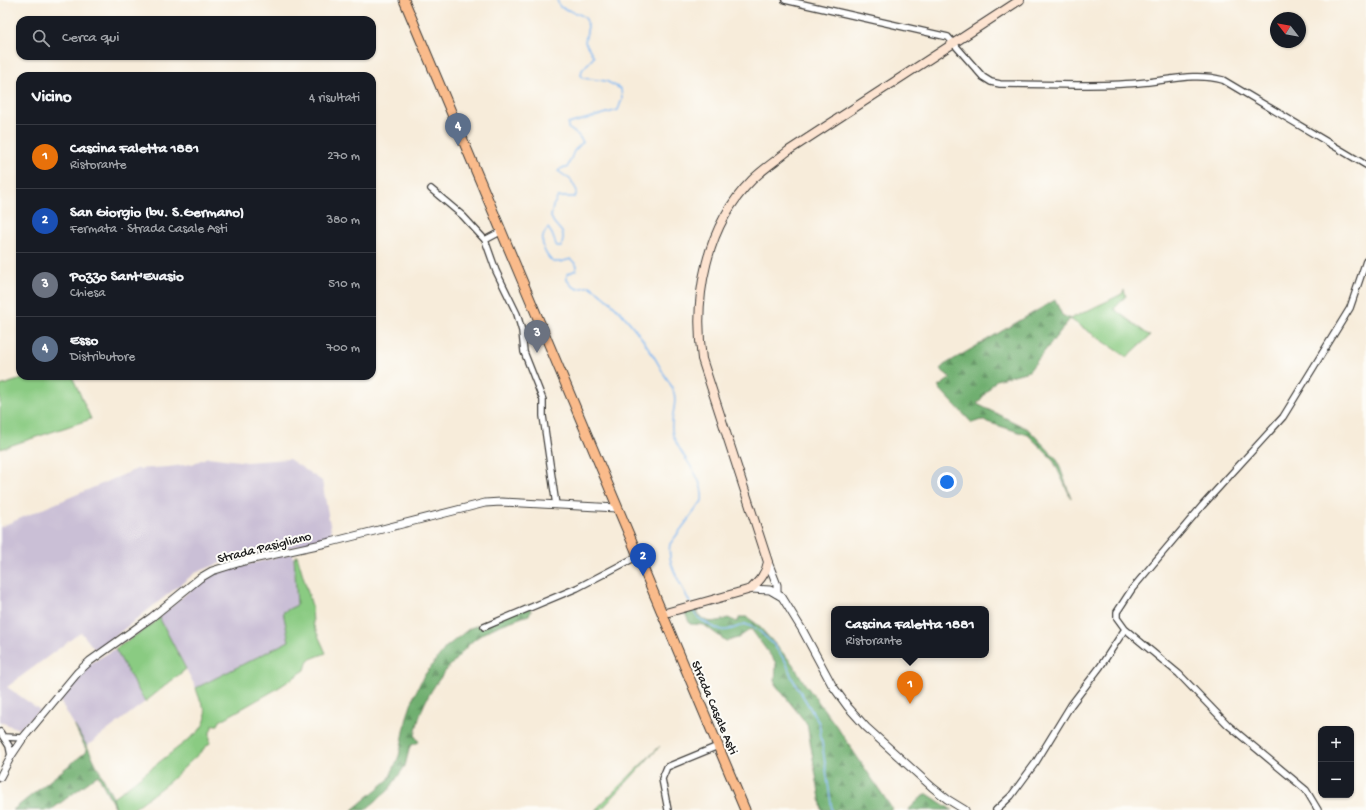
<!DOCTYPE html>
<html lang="it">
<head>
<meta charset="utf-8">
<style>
  :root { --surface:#171b24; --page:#20242c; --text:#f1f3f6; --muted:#9ea1a6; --line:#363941; --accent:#d1495b }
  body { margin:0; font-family:"Gochi Hand",sans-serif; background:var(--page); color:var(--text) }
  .controls { position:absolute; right:12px; bottom:12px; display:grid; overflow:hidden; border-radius:8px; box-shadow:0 1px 3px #0004 }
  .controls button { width:36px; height:36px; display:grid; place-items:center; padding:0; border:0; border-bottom:1px solid var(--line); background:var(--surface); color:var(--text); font:20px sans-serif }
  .compass { position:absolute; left:1270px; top:12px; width:36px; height:36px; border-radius:50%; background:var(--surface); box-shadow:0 1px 3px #0004; rotate:301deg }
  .you { position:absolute; left:947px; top:482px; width:14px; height:14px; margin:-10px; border:3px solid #fff; border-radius:50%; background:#1a73e8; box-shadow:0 0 0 6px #1a73e833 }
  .badge { display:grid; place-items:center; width:26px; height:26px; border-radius:50%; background:var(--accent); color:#fff; font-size:13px; font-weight:700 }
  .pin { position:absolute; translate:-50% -33px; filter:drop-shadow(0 1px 2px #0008) }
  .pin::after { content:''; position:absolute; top:21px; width:14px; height:12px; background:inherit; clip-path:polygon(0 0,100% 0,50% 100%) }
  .popup { position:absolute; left:831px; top:606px; width:158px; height:52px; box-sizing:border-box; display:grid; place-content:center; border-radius:8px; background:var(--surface); filter:drop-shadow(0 1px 3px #0005); font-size:13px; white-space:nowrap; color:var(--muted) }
  .popup b { font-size:15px; color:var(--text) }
  .popup::after { content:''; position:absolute; left:50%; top:100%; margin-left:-8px; border:8px solid transparent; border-top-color:var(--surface) }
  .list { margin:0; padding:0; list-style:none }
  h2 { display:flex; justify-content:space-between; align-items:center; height:52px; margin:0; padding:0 16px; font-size:17px }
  h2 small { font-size:13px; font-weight:400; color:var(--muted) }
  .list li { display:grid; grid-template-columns:26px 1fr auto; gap:12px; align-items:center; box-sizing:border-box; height:64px; padding:0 16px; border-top:1px solid var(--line) }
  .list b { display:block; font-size:15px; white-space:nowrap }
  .list p { margin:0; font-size:13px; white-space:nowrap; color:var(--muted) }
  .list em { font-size:13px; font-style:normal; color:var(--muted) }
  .icon { flex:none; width:22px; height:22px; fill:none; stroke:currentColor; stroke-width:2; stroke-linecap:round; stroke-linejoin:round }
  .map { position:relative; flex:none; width:1366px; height:810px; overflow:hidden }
  .search { position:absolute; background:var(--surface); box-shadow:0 1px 3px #0004; left:16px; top:16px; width:360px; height:44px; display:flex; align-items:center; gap:10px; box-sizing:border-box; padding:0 14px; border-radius:12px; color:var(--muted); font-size:15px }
  .panel { position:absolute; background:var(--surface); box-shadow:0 1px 3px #0004; left:16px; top:72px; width:360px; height:308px; border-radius:12px }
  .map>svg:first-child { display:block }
  .industrial { fill:#cabfd6 }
  .grass { fill:#8acb82; stroke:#53744f }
  .forest { fill:url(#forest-firs); stroke:#466646 }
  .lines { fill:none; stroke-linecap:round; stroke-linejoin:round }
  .stream { stroke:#83b9f2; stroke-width:1.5 }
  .minor-casing { stroke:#3d3b38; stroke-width:8 }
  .tertiary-casing { stroke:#3d3b38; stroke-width:9 }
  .secondary-casing { stroke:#3d3b38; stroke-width:10 }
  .primary-casing { stroke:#3d3b38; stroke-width:11 }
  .minor { stroke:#fff; stroke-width:5.5 }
  .tertiary { stroke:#fff; stroke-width:7 }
  .secondary { stroke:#fde4d1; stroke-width:8 }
  .primary { stroke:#fabb8b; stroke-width:9 }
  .labels { text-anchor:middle; stroke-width:4; stroke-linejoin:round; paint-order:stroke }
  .street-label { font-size:13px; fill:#1c1c1c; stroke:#fdfcf7 }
</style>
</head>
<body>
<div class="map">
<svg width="1366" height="810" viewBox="0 0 1366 810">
  <defs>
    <pattern id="forest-firs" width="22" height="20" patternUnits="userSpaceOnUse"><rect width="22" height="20" fill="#6faf70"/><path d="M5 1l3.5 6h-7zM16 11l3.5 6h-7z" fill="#5a8e5b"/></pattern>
  </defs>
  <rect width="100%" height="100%" fill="#fdfcf7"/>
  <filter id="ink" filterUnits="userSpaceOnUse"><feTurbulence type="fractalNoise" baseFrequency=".025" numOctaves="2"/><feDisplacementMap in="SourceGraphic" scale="8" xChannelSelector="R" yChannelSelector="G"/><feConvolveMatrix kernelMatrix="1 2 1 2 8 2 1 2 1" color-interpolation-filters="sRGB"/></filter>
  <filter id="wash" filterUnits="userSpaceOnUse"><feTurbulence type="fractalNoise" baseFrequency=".012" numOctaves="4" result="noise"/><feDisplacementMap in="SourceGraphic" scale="16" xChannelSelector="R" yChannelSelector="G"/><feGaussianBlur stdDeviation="0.9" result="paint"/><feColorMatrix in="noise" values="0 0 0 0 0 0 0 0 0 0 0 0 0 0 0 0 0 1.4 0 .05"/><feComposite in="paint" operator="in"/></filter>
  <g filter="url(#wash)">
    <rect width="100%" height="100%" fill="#f7ecda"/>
    <!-- industrial -->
    <path class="industrial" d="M208,457L247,462L289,459L322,481L332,536L294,547L233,558L195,573L96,651L81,632L7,687L40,710L19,729L0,722V527L137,469L168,467L192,464Z
      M293,553L297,605L283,612L289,641L196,688L159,617L201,581L219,572Z
      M115,649L145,702L87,746L58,698L80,673L93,662Z"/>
    <!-- grass -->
    <path class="grass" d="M1124,290L1126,296L1114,309L1150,336L1127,357L1070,319L1122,294Z
      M31,376H72L91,419L0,449V386Z
      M297,555L312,606L313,624L326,653L308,660L305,670L275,690L220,721L218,725H213L210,732V743L170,781L132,810H116L113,798L198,732C214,713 201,708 196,688L289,641L283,612L297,605L294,558Z
      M159,617L186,669L145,702L115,649L154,623Z
      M660,746L601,810H595Z"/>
    <!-- forest -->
    <path class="forest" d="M1055,300L1062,315L1070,319L1029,371L996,380L977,404L1028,429L1057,459L1071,498L1053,460L1028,435L981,420L972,423L938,387L951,378L940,369L944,365Z
      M530,605L531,612L529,615C512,621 493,626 478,637C470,642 463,651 456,659C434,684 421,702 415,736L419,742L410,746L405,766L388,791L365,810H352L389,779L399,756L407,717L414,696L423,677L446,647L470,628L482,624L510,611Z
      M696,609C702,625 714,623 728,618L737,622L740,617H747L757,624L792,663L805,684L837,727L893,810H822L807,724L775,684L776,663L751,629L738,638L726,641L704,625L690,624L684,611Z
      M74,725L87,746L113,798L116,810L98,775L51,810H13L87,751Z
      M926,793L952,810H908Z"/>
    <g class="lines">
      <!-- stream -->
      <path class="stream" d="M557,0L560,7L581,15L586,19L588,26L585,42L594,57L582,70L581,75L583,78L606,81L621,89L622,99L618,110L568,124V128L578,135L583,142L574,151L567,168H562L558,171L571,180L577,191L575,197H558L553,206L551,217C556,231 568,228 561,247H557L552,234L548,228C538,239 543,253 553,262H560L571,259L577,266L576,270L567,274V280L572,286L578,289L590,286C622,307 646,341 664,374C667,379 671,384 673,390C679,404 668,420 673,435C680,457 705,476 702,501L670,544C666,564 682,585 690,603
        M692,608C696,617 698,618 706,623C724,634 727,631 745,624L757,629L773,644L786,662L792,678L819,723L832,810"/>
    </g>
  </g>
  <g filter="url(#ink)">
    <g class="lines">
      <defs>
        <path id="minor" d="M785,0L948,37L983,77L991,82L1000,84C1046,84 1092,87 1138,83C1167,81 1194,72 1223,80L1366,165
          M431,189L463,216L485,240L496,271L517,314L522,331L524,352L543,400V416L556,505
          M485,240L502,231
          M484,627L577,588L638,556
          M0,732L9,746L11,756
          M5,737L23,738
          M668,810L662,779L667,767L718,746
          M996,810L1011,796L1036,762L1071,705L1100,667L1125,629
          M1318,810L1306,790L1228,725L1179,674L1125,629L1117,618V612L1132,589L1202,506L1283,417L1350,308L1366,261"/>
        <path id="tertiary" d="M768,562L777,585V594
          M751,589L770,590L782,597L803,631L832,685L848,707L866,727L932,787L947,799L965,810
          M0,777L11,756L23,738L78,672L90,661L152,617L200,578L212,571L244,561L331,542L485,503L501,502L617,508"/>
        <path id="secondary" d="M662,614L751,589C759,581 766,574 768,562L702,359C693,297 706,226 752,180C763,169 777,160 788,151L1020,0"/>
        <path id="primary" d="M404,0L745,810"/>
      </defs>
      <!-- minor casing -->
      <use href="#minor" class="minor-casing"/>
      <!-- tertiary casing -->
      <use href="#tertiary" class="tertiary-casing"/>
      <!-- secondary casing -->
      <use href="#secondary" class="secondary-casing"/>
      <!-- primary casing -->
      <use href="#primary" class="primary-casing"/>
      <!-- minor -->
      <use href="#minor" class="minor"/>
      <!-- tertiary -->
      <use href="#tertiary" class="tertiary"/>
      <!-- secondary -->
      <use href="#secondary" class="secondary"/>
      <!-- primary -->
      <use href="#primary" class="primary"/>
    </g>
  </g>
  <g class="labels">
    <!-- street labels -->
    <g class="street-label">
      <text transform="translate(264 546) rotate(-14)" y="5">Strada Pasigliano</text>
      <text transform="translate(716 707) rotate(67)" y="5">Strada Casale Asti</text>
    </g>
  </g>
</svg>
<div class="controls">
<button>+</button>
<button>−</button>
</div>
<svg class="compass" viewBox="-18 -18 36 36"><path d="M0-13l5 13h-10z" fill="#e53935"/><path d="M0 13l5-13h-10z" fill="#9ea1a6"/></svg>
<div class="you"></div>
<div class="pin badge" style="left:910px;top:704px;background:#e8710a">1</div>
<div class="popup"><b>Cascina Faletta 1881</b>Ristorante</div>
<div class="pin badge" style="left:643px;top:576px;background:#1a4fb4">2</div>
<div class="pin badge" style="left:537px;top:353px;background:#6b7280">3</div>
<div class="pin badge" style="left:458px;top:146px;background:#5c6f8a">4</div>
<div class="search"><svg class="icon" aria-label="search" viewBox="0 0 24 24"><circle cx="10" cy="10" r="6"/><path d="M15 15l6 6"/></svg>Cerca qui</div>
<section class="panel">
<h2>Vicino<small>4 risultati</small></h2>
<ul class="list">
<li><span class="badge" style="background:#e8710a">1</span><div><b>Cascina Faletta 1881</b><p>Ristorante</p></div><em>270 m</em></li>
<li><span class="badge" style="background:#1a4fb4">2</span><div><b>San Giorgio (bv. S.Germano)</b><p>Fermata · Strada Casale Asti</p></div><em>380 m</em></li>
<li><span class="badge" style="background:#6b7280">3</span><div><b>Pozzo Sant'Evasio</b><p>Chiesa</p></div><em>510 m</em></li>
<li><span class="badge" style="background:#5c6f8a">4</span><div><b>Esso</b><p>Distributore</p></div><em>700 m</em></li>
</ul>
</section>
</div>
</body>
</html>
